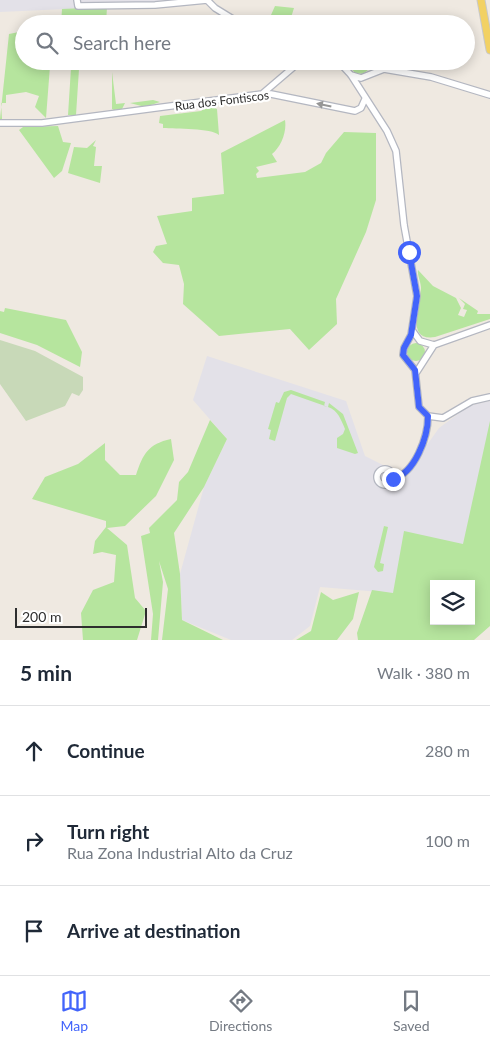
<!DOCTYPE html>
<html lang="en">
<head>
<meta charset="utf-8">
<style>
  :root { --surface:#fff; --page:#f6f6f7; --text:#1f2937; --muted:#747a83; --line:#e0e1e3; --accent:#4264fb }
  body { margin:0; font-family:Lato,sans-serif; background:var(--page); color:var(--text) }
  .controls { position:absolute; right:15px; bottom:15px; display:grid; overflow:hidden; border-radius:0px; box-shadow:0 2px 12px #0003 }
  .controls button { width:45px; height:45px; display:grid; place-items:center; padding:0; border:0; border-bottom:1px solid var(--line); background:var(--surface); color:var(--text); font:25px sans-serif }
  .scale { position:absolute; left:15px; bottom:12px; width:132px; box-sizing:border-box; padding-left:5px; border:2px solid #2e2e2e; border-top:0; font-size:14px; line-height:18px; white-space:nowrap; color:#2e2e2e; -webkit-text-stroke:4px #fff; paint-order:stroke }
  .stop { position:absolute; width:15px; height:15px; margin:-11px; border:4px solid #4264fb; border-radius:50%; background:#fff }
  .stop.end { background:#4264fb; border-color:#fff; box-shadow:0 1px 5px #0008 }
  .list { margin:0; padding:0; list-style:none }
  h2 { display:flex; justify-content:space-between; align-items:center; height:65px; margin:0; padding:0 20px; font-size:21px }
  h2 small { font-size:16px; font-weight:400; color:var(--muted) }
  .list li { display:grid; grid-template-columns:32px 1fr auto; gap:15px; align-items:center; box-sizing:border-box; height:90px; padding:0 20px; border-top:1px solid var(--line) }
  .list b { display:block; font-size:19px; white-space:nowrap }
  .list p { margin:0; font-size:16px; white-space:nowrap; color:var(--muted) }
  .list em { font-size:16px; font-style:normal; color:var(--muted) }
  .icon { flex:none; width:28px; height:28px; fill:none; stroke:currentColor; stroke-width:2; stroke-linecap:round; stroke-linejoin:round }
  .map { position:relative; flex:none; width:490px; height:640px; overflow:hidden }
  .search { position:absolute; background:var(--surface); box-shadow:0 2px 12px #0003; left:15px; right:15px; top:15px; height:55px; display:flex; align-items:center; gap:12px; box-sizing:border-box; padding:0 18px; border-radius:28px; color:var(--muted); font-size:19px }
  .sheet { height:335px; background:var(--surface) }
  nav { display:flex; justify-content:space-around; align-items:center; box-sizing:border-box; height:70px; border-top:1px solid var(--line); background:var(--surface); font-size:14px; color:var(--muted) }
  nav a { display:grid; justify-items:center; gap:2px }
  nav .on { color:var(--accent) }
  .map>svg:first-child { display:block }
  .industrial { fill:#e3e1e8 }
  .green { fill:#b6e59e; fill-rule:evenodd }
  .cemetery { fill:#c8d9b8 }
  .lines { fill:none; stroke-linecap:round; stroke-linejoin:round }
  .tertiary-casing { stroke:#b4b7c1; stroke-width:8 }
  .primary-casing { stroke:#c9c9c9; stroke-width:9 }
  .tertiary { stroke:#fff; stroke-width:5.5 }
  .primary { stroke:#f2d163; stroke-width:7 }
  .oneway { fill:#969696 }
  .route { stroke:#4264fb; stroke-width:6 }
  .labels { text-anchor:middle; stroke-width:4.5; stroke-linejoin:round; paint-order:stroke }
  .street-label { font-size:12px; fill:#2e2e2e; stroke:#fff }
</style>
</head>
<body>
<div class="map">
<svg width="490" height="640" viewBox="0 0 490 640">
  <rect width="100%" height="100%" fill="#efe9e1"/>
  <!-- industrial -->
  <path class="industrial" d="M0,0H198L199,3L0,12Z
    M207,356L346,401L365,456L405,476L439,428L469,406L490,401V563L471,584H434L435,624L393,593L320,587L310,626L292,640H231L182,620L180,574L204,487L227,439L193,400Z"/>
  <!-- green -->
  <path class="green" d="M275,6L294,8L289,24H267Z
    M107,7L106,24H61L62,9Z
    M24,31V61H71V68L79,69L76,115H68L71,68L50,66L46,118L35,107L39,96L26,92L6,95V103H1L2,119H0L9,34Z
    M352,61H367L368,70L363,74L355,73L351,68Z
    M112,72L116,104L125,103L122,109L114,110L112,109Z
    M153,100L160,102L145,107L130,103Z
    M208,106L217,109L219,135C211,128 176,129 163,128V124L159,123L160,116L201,111Z
    M285,120C287,132 281,147 272,154L277,162L256,167L259,171L256,174L257,178L305,172L321,163L326,153L344,132L376,133V200L366,232L336,299L337,324L309,350L290,329L219,336L183,304L184,284L179,265L163,263L153,252L156,246L167,244L157,216L192,211V198L224,194L221,153Z
    M58,126L63,142L71,143L62,171L54,178L19,130L23,127Z
    M96,140L93,146L96,147L94,166H102L100,183L68,173L74,147L87,148Z
    M418,270L433,286L456,298L461,308L458,315L464,317L467,310L463,309L465,304L459,298L478,311L477,314H490V319L435,337C405,342 420,304 421,288C421,282 417,275 418,270Z
    M5,308L66,320L82,352L80,367L37,345L0,333V311L4,312Z
    M407 352a9 9 0 1 1 18 0a9 9 0 1 1-18 0Z
    M291,390L325,402L324,406L328,407L329,403L343,414L358,453L355,454L337,448V438L343,434L345,429C341,420 338,410 328,407L291,394L287,398L275,441L269,439L271,430L268,429L276,402L279,403L284,392Z
    M210,420L227,439L204,487L174,533L180,574L182,620L223,640H162L168,589L159,561L163,582L158,640H151L153,614L141,536L150,533L149,528L177,500L179,482L188,472Z
    M490,421V626L474,640H358L357,633L372,590L393,593L404,531L463,544ZM434,584H471V621H434Z
    M171,439L174,460L156,496L125,526L107,528L127,545L135,598L146,611L137,640H83L81,613L93,590L114,582L116,555L102,552L93,554L95,541L106,527V521L32,499L45,477L78,464L105,443V460L120,475H136C143,454 148,444 171,439Z
    M384,526L388,527L380,563L384,564L383,571L378,572L374,567Z
    M321,592L333,600L359,592L353,619L337,640H296L311,631Z"/>
  <!-- cemetery -->
  <path class="cemetery" d="M0,340L35,351L83,377V390L79,396L72,393L65,406L26,421L0,384Z"/>
  <g class="lines">
    <defs>
      <path id="tertiary" d="M77,0L78,6L155,5L207,0L215,8L241,24
        M338,61L351,75L387,131L396,151L404,225L417,296L411,335L404,348L403,355L415,370L419,407L428,416L443,418L472,401L490,397
        M371,61L384,69
        M351,75L361,78L384,69L431,77L490,95
        M262,94L296,65L305,61
        M0,123H42L262,94H271L355,111L361,108L365,99
        M412,330L420,341L434,345L490,325
        M416,373L434,345
        M377 477a8 8 0 1 1 16 0a8 8 0 1 1-16 0Z
        M393,479C415,473 428,437 428,416"/>
      <path id="primary" d="M481,0L490,50"/>
    </defs>
    <!-- tertiary casing -->
    <use href="#tertiary" class="tertiary-casing"/>
    <!-- primary casing -->
    <use href="#primary" class="primary-casing"/>
    <!-- tertiary -->
    <use href="#tertiary" class="tertiary"/>
    <!-- primary -->
    <use href="#primary" class="primary"/>
  </g>
  <!-- one-way arrows -->
  <defs><path id="oneway-solid" d="M-6-.8H1V-3.2L6.5 0L1 3.2V.8H-6Z" transform="scale(1.25)"/></defs>
  <use class="oneway" href="#oneway-solid" transform="translate(324 105) rotate(-168)"/>
  <g class="lines">
    <!-- route -->
    <path class="route" d="M393,479C415,473 428,437 428,416L419,407L415,370L403,355L404,348L411,335L417,296L409,252"/>
  </g>
  <g class="labels">
    <!-- street labels -->
    <g class="street-label">
      <text transform="translate(222 101) rotate(-7)" y="4">Rua dos Fontiscos</text>
    </g>
  </g>
</svg>
<div class="controls">
<button><svg class="icon" aria-label="layers" viewBox="0 0 24 24"><path d="M12 4l9 5-9 5-9-5zM3 14l9 5 9-5"/></svg></button>
</div>
<div class="scale">200 m</div>
<div class="stop" style="left:409px;top:252px"></div>
<div class="stop end" style="left:393px;top:479px"></div>
<div class="search"><svg class="icon" aria-label="search" viewBox="0 0 24 24"><circle cx="10" cy="10" r="6"/><path d="M15 15l6 6"/></svg>Search here</div>
</div>
<section class="sheet">
<h2>5 min<small>Walk · 380 m</small></h2>
<ul class="list">
<li><svg class="icon" aria-label="ahead" viewBox="0 0 24 24"><path d="M12 20V5M6 11l6-6 6 6"/></svg><div><b>Continue</b></div><em>280 m</em></li>
<li><svg class="icon" aria-label="right" viewBox="0 0 24 24"><path d="M7 20v-9h11M14 6l5 5-5 5"/></svg><div><b>Turn right</b><p>Rua Zona Industrial Alto da Cruz</p></div><em>100 m</em></li>
<li><svg class="icon" aria-label="arrive" viewBox="0 0 24 24"><path d="M6 21V4h12l-3 4 3 4H6"/></svg><div><b>Arrive at destination</b></div></li>
</ul>
</section>
<nav>
<a class="on"><svg class="icon" aria-label="map" viewBox="0 0 24 24"><path d="M3 6l6-2 6 2 6-2v14l-6 2-6-2-6 2zM9 4v14M15 6v14"/></svg>Map</a>
<a><svg class="icon" aria-label="directions" viewBox="0 0 24 24"><path d="M12 3l9 9-9 9-9-9zM9 14v-3h6M13 9l2 2-2 2"/></svg>Directions</a>
<a><svg class="icon" aria-label="saved" viewBox="0 0 24 24"><path d="M7 4h10v16l-5-4-5 4z"/></svg>Saved</a>
</nav>
</body>
</html>
